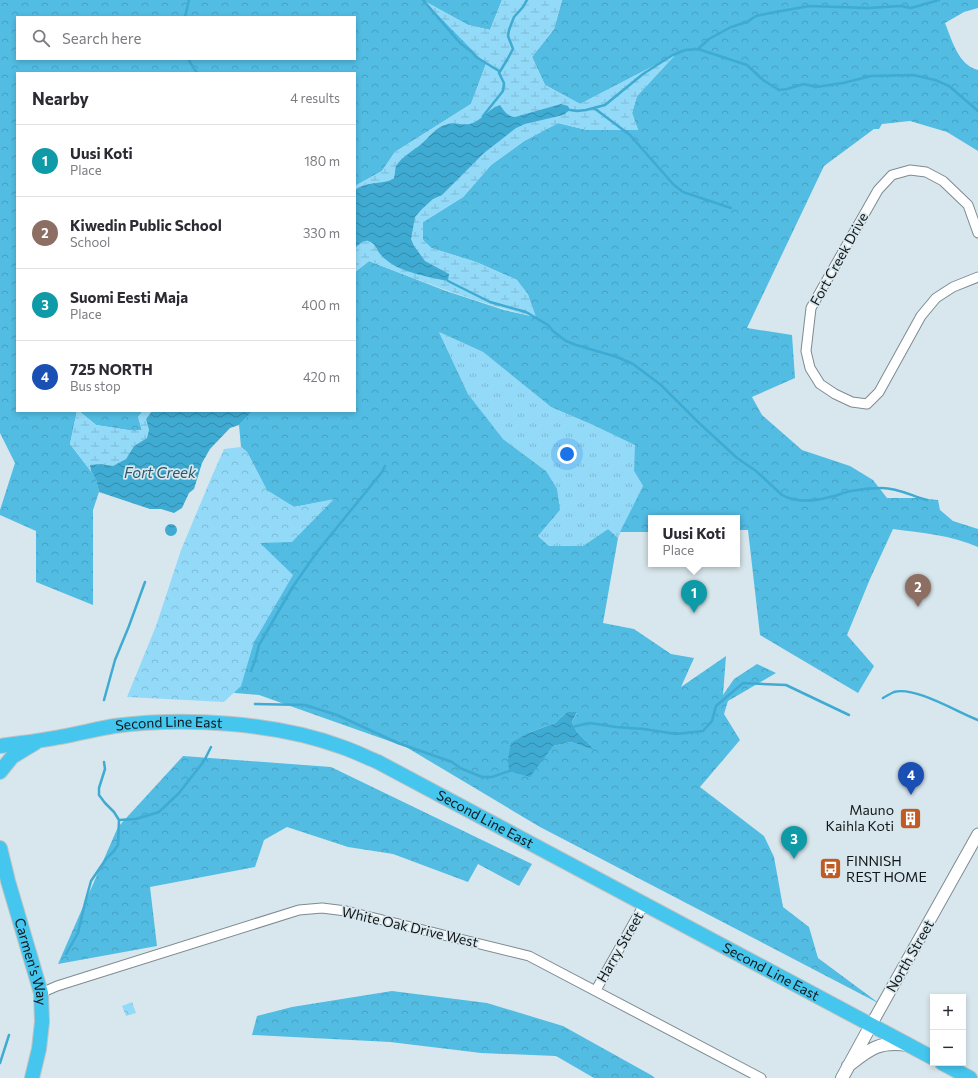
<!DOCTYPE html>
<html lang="en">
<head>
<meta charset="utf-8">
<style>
  :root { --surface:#fff; --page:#f2f2f3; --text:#2b2b33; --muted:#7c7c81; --line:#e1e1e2; --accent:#bf5c25 }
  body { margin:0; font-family:Commissioner,sans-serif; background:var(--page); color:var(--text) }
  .controls { position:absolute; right:12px; bottom:12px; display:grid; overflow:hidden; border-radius:0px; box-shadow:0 2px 6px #0003 }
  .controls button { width:36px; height:36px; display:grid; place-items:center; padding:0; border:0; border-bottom:1px solid var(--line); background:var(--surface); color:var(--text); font:20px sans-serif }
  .you { position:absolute; left:567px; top:454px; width:14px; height:14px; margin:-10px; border:3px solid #fff; border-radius:50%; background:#1a73e8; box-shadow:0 0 0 6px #1a73e833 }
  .badge { display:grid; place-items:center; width:26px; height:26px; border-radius:50%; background:var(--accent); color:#fff; font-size:13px; font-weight:700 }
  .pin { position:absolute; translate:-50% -33px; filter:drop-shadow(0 1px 2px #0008) }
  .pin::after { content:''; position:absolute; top:21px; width:14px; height:12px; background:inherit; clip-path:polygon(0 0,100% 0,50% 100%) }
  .popup { position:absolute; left:648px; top:515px; width:92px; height:52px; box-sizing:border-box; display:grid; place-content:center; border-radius:0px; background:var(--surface); filter:drop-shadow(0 1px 3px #0005); font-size:13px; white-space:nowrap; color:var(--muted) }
  .popup b { font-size:15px; color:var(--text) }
  .popup::after { content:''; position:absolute; left:50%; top:100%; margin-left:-8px; border:8px solid transparent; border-top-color:var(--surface) }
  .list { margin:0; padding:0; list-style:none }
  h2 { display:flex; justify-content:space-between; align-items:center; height:52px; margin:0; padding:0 16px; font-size:17px }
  h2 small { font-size:13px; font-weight:400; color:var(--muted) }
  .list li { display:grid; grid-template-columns:26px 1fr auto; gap:12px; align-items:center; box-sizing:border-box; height:72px; padding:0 16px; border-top:1px solid var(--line) }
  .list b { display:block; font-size:15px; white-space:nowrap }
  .list p { margin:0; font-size:13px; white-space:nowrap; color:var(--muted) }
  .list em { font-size:13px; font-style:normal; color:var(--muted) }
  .icon { flex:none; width:22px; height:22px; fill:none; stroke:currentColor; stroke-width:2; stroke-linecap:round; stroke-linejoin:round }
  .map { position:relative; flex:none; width:978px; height:1078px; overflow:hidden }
  .search { position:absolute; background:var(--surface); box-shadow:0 2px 6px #0003; left:16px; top:16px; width:340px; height:44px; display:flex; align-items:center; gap:10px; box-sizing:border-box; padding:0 14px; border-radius:0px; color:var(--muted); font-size:15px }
  .panel { position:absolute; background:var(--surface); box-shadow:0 2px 6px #0003; left:16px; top:72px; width:340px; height:340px; border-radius:0px }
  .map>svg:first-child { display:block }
  .grass { fill:url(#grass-tufts) }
  .forest { fill:url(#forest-crowns); fill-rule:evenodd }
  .wetland { fill:url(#wetland-marsh) }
  .park { fill:url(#park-crowns) }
  .water { fill:url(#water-waves) }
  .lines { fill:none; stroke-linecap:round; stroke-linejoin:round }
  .stream { stroke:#3fabd2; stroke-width:2.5 }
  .minor-casing { stroke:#7d8b91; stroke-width:11 }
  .tertiary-casing { stroke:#7d8b91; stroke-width:13 }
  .secondary-casing { stroke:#7d8b91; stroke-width:14 }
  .trunk-casing { stroke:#c1c3c3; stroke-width:16 }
  .minor { stroke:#fff; stroke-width:9 }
  .tertiary { stroke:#fff; stroke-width:11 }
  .secondary { stroke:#fff; stroke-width:12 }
  .trunk { stroke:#44c6ee; stroke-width:14 }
  .labels { text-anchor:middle; stroke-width:3.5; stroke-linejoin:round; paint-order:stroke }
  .street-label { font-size:14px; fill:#12171a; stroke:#d8e7ed }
  .poi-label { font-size:14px; fill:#12171a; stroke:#d8e7ed; text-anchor:end }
  .water-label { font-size:15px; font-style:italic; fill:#2c596a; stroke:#d8e7ed }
</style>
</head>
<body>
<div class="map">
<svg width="978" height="1078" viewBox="0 0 978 1078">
  <defs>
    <pattern id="grass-tufts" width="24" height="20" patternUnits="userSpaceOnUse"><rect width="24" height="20" fill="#93daf8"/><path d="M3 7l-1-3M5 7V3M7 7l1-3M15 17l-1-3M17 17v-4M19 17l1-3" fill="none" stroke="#7ebad4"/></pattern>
    <pattern id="forest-crowns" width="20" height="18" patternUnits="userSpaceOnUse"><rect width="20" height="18" fill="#52bce3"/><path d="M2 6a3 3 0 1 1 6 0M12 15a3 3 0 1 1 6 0" fill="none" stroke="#46a1c2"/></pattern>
    <pattern id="wetland-marsh" width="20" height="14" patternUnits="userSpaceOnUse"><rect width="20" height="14" fill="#93daf8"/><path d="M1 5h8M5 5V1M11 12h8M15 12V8" fill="none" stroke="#7ebad4"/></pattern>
    <pattern id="park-crowns" width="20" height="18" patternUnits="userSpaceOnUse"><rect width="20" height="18" fill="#93daf8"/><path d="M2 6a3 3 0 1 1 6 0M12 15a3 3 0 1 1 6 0" fill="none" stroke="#7ebad4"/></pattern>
    <pattern id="water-waves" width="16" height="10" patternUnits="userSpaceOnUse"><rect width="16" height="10" fill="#3fabd2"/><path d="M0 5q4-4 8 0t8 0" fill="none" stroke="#338aaa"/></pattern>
  </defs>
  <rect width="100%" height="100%" fill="#d8e7ed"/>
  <!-- grass -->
  <path class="grass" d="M439,332L483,352L551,407L593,425L636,445L634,471L643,486L618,538L608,529L583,546H549L538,536L560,510L546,471L503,439L468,394Z"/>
  <!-- forest -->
  <path class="forest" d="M0,0H502L490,30L468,25L426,2L486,64L471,104L395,152L382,171L355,186V73H17V411H77L70,444L96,478L99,492L93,510V605L36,582V531L0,515V510L15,463L0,433ZM17,17H355V59H17Z
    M562,0H978V8L964,12L945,23C952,40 958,65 978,70V151L947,132L910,121L882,124L879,129H874L824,166L747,328L792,335L795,378L752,397L762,415L802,450L850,466L873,480L887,498H919L938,500L940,510L953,521L978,529V547C951,535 922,533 893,529L870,579L847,635L874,666L858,693L760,635L748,530H737V518H651V532H620L643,486L634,471L635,445L593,425L551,407L483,352L439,332L468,394L503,439L546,471L557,489L560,510L538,536L549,546H583L608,529L618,538L603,623L634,629L671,654L694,658L681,687L726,656L723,695L734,679L757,664L776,673L728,701L724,714L740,740L700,787L764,836L774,857L783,907L809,927L818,958L880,1004L540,827L406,747L259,695L235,693L199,676L260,543L333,500L294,507L267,491L247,452L241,447L239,425L253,411H355V272L369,261L446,291L504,310L535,317L517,280L476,262L431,248L423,240V222L463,197L491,165L524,141L558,123L587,130H638L632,113L637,96L675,55L580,104L545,85L532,57L554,29ZM567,712L577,713L572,722L577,732L594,749L571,742L553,746L528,733L555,723Z
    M79,411H143L138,417L142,430L134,431L96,425Z
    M183,756L331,767L532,864L519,886L478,864L468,882L393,854L348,847L287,827L264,840L255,867L150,887L157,946L58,964L118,827Z
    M392,991L487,1003L563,1026L651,1075L655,1078H594L556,1056L481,1053L390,1042L252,1035L257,1016L292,1007Z"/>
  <!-- wetland -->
  <path class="wetland" d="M502,0H562L554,29L532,57L545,85L580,104L676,54L637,96L632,113L638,130H587L558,123L524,141L491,165L463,197L423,222V240L431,248L476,262L517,280L528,294L536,317C478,304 424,282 369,261L355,272V186L382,171L395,152L471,104L486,64L424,1L468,25L490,30Z
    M77,411H79L96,425L134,431L142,430L138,417L143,411H152L146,419L149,430L147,438L134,446L126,459L119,464L113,466L101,464L90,466L91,471L70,444Z"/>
  <!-- park -->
  <path class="park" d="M241,447L247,452L267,490L294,507L334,499L292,542L260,543L293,575L254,642L241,686L224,702L127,697L156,626L181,550L212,476L224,449Z
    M132,1002L136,1013L126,1016L122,1006Z"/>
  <!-- water -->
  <path class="water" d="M561,104L568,106L570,110L563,115L525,124L516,128L484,153L442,195L433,199L422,209L415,217L411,239L414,246L425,261L449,274L448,281C433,278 401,272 389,262C386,260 383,257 380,254C376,249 376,243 368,241C363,240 359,245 355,248V190C368,180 387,185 394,178C395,175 395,169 396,166C401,158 412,151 419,146C429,138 436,126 448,124C457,122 467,127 475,122C484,117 490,108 500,105C504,111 507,116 515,117Z
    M152,411H253L239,425L230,428L210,449L202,463L194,489L189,493L182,508L174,513L161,509H150L99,492L96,479L91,471L90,465L101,464L113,466L126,459L134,446L147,438L149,430L146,419Z
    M165 530a6 6 0 1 1 12 0a6 6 0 1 1-12 0Z
    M567,712H577L572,722L577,732L595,750L571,742L553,746L530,777L509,771L508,759L511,743L528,733L555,723Z"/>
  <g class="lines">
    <!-- stream -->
    <path class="stream" d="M423,0L460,43L472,52L476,57L499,71
      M185,17L189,0
      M698,49L709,39L731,27L747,22L756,16L770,13L809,6L868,8L901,6L911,8L939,0
      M188,59L197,73
      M594,108L630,135L673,184L683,192L731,208
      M570,110L577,111L586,110L605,105L643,74L660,63L673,55L685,50L698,49L747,65L763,80L779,90L787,89L804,84L816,87L843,83L871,76L913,75L935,80L949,86L978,111
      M483,116L503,91L504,83L499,73L507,60L513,49L508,36L509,30L514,17L523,7L527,0
      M448,281L490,302L526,312L548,325L553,331L566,341L576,345L617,357L633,364L661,385L698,422L737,458L756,471L782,495C796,503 815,501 830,497C837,496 844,492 851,491C861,489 872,488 882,488C898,488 912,496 927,500
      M251,671L255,661L259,645L292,588L317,552L382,472L385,466
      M883,698C886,696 890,694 894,692C915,686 957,712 978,720
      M104,700L115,660L129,626L145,582
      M255,704L305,705L337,715L398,743L452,762L460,768L482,777H492L512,770
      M572,727L590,723L616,727L644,729L676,734L703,731L712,721L716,706L743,683L786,685L849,715
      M119,820L136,819L159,812L179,793L204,761L211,747
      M66,954L78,933L85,903L91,881L106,859L114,851L118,845L119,820L114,812L105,803L99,795V788L105,769L104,762
      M0,1063L9,1035"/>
    <defs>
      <path id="minor" d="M978,233L968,205L943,181L926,172L910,170L892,175L878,190L811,308L806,351L810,368L820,384L835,394L852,402L867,404L879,392L921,316L936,298L953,287L978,277
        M596,990L645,903
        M41,993L57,986L299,910L322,908L346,911L529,956L761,1078"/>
      <path id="tertiary" d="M871,1025L978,834"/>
      <path id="secondary" d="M848,1066C870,1049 878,1041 908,1045
        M842,1078L871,1025"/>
      <g id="trunk">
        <path id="s1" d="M0,746C20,743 40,741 60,737C78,734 96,729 114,726C184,717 275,722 342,747C354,751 366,757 378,762L933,1058"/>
        <path d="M0,772L12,757L35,743"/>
        <path id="s2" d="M0,848L8,881L41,993L42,1022L39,1049L32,1078"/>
        <path d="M942,1063L970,1078"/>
      </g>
    </defs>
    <!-- minor casing -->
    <use href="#minor" class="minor-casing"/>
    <!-- tertiary casing -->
    <use href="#tertiary" class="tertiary-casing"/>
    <!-- secondary casing -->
    <use href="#secondary" class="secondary-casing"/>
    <!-- trunk casing -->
    <use href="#trunk" class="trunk-casing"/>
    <!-- minor -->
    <use href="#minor" class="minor"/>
    <!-- tertiary -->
    <use href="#tertiary" class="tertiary"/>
    <!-- secondary -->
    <use href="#secondary" class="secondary"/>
    <!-- trunk -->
    <use href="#trunk" class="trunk"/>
  </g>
  <!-- icons -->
  <defs>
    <symbol id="building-square" viewBox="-11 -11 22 22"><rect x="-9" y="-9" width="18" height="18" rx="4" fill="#bf5c25" stroke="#d8e7ed"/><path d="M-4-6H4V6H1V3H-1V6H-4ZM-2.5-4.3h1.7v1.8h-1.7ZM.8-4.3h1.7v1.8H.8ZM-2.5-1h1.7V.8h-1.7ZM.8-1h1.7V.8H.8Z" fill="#fff"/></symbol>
    <symbol id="bus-square" viewBox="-11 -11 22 22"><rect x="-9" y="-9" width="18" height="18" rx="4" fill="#bf5c25" stroke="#d8e7ed"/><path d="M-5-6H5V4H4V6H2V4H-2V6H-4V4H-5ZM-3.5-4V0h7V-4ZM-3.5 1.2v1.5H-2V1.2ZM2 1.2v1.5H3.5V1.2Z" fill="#fff"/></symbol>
  </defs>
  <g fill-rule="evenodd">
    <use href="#building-square" x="898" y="806" width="25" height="25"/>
    <use href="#bus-square" x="818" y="856" width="25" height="25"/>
  </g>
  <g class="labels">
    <!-- street labels -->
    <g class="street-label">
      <text transform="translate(839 259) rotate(-61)" y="5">Fort Creek Drive</text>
      <text dy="5" stroke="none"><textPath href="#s1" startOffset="171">Second Line East</textPath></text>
      <text dy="5" stroke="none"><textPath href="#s1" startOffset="507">Second Line East</textPath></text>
      <text transform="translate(410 927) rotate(13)" y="5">White Oak Drive West</text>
      <text transform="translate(620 947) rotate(-60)" y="5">Harry Street</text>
      <text transform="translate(910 956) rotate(-60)" y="5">North Street</text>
      <text dy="5" stroke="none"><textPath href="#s2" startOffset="118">Carmen's Way</textPath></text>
      <text dy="5" stroke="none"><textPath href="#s1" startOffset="831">Second Line East</textPath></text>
    </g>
    <!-- poi labels -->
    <g class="poi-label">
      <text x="894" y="815">Mauno<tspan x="894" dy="16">Kaihla Koti</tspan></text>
      <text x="846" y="866" text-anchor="start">FINNISH<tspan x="846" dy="16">REST HOME</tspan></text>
    </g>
    <!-- water labels -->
    <g class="water-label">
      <text x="160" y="478">Fort Creek</text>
    </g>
  </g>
</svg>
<div class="controls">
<button>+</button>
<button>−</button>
</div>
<div class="you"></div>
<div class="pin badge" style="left:694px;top:613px;background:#0f9aa8">1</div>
<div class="popup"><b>Uusi Koti</b>Place</div>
<div class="pin badge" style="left:918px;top:607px;background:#8d6e63">2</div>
<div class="pin badge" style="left:794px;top:859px;background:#0f9aa8">3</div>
<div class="pin badge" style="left:911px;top:795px;background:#1a4fb4">4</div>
<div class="search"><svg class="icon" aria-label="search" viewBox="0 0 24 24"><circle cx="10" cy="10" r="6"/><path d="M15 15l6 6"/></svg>Search here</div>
<section class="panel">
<h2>Nearby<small>4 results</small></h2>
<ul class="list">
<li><span class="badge" style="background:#0f9aa8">1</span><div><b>Uusi Koti</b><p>Place</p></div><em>180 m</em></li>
<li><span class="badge" style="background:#8d6e63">2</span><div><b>Kiwedin Public School</b><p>School</p></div><em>330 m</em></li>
<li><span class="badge" style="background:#0f9aa8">3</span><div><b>Suomi Eesti Maja</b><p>Place</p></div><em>400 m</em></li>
<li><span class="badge" style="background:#1a4fb4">4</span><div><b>725 NORTH</b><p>Bus stop</p></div><em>420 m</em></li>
</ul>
</section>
</div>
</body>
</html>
